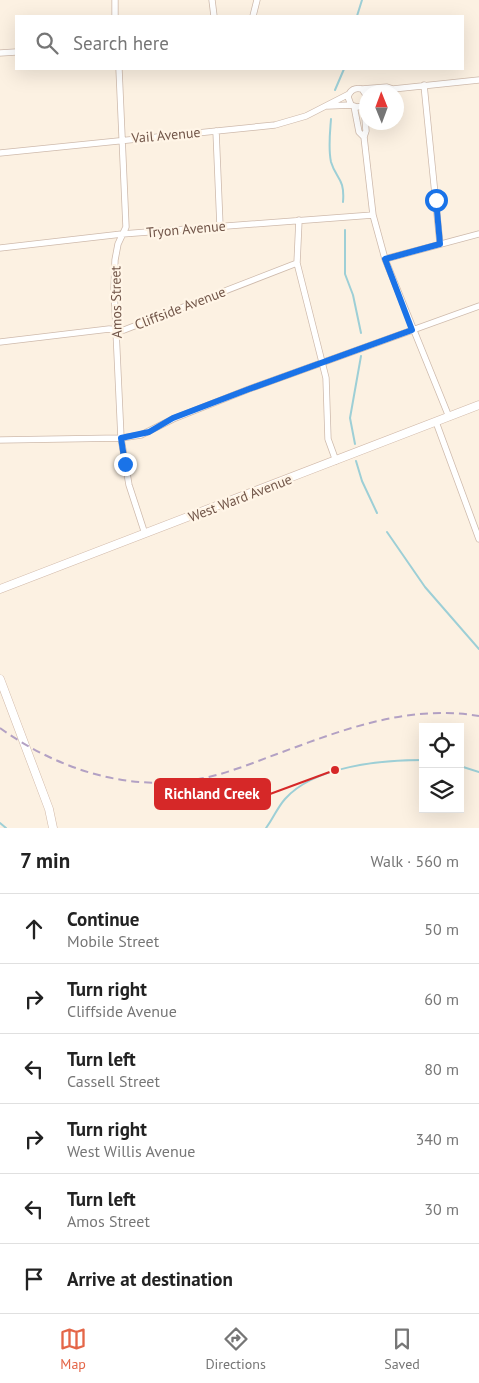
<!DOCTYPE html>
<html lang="en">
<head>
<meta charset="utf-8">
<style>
  :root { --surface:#fff; --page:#f6f6f6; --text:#222; --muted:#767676; --line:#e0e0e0; --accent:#e46648 }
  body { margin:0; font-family:"PT Sans",sans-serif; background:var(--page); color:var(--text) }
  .controls { position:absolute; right:15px; bottom:15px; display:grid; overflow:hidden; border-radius:0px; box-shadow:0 5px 20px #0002 }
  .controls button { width:45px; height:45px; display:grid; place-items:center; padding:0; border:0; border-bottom:1px solid var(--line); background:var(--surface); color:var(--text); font:25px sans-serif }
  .compass { position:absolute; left:359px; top:85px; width:45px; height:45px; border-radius:50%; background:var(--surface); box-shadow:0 5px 20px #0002; rotate:359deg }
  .stop { position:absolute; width:15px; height:15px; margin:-11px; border:4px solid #1a73e8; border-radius:50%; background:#fff }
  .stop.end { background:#1a73e8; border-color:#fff; box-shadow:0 1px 5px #0008 }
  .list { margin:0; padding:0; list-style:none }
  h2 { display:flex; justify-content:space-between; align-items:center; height:65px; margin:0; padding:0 20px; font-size:21px }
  h2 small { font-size:16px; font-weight:400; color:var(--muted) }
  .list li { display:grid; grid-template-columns:32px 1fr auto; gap:15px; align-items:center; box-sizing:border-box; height:70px; padding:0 20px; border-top:1px solid var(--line) }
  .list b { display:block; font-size:19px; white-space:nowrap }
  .list p { margin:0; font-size:16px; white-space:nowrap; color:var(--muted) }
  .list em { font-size:16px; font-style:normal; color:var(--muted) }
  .icon { flex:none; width:28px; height:28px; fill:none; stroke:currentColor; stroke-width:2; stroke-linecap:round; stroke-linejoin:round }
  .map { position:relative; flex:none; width:479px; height:828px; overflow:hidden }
  .search { position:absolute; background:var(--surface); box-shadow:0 5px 20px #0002; left:15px; right:15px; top:15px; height:55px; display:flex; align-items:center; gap:12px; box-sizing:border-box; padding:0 18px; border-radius:0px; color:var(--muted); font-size:19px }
  .sheet { height:485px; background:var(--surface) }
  nav { display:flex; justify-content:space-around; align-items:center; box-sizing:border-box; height:70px; border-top:1px solid var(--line); background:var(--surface); font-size:14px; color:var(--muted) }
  nav a { display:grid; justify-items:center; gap:2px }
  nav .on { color:var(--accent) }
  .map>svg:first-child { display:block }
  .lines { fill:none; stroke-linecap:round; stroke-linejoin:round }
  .stream { stroke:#9dcfd6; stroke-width:2 }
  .street-casing { stroke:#cebaac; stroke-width:7 }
  .secondary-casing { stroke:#d1b9a9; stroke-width:9 }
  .street { stroke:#fff; stroke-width:5.5 }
  .secondary { stroke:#fff; stroke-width:8 }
  .rail { stroke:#b3a1c4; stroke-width:2; stroke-dasharray:8 5; stroke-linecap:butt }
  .route { stroke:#1a73e8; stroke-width:6 }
  .labels { text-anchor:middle; stroke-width:4.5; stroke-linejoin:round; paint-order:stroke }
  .street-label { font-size:14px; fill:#725649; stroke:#fff5e7 }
  .leader { fill:none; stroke:#d62828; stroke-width:2 }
  .callout-dot { fill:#d62828; stroke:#fff5e7; stroke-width:2 }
  .callout { fill:#d62828; stroke:#d62828; stroke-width:2 }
  .callout-label { font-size:15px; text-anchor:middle; font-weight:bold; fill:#fff }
</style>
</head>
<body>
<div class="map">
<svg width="479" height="828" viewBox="0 0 479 828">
  <rect width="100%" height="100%" fill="#fcf1e2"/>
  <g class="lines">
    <!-- stream -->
    <path class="stream" d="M357,16L362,0
      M335,90L344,69
      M331,119C330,133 328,148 331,162C336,179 345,178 343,202
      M345,230V274L353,295L361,333
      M355,444L350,418L361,356
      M356,461L362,481L377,513
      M387,532L425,587L479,649
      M460,766L479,772
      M0,823L6,828
      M266,828C273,819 277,808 285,799C314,766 382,760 423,760"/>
    <defs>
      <path id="street" d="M115,0V16
        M212,0L214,16
        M253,16L257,0
        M0,53L16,52
        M119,69L126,227L118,244L115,260L114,288L121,438L129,485L145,534
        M424,85L440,244
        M362,89L387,87L393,89L479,80
        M366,95L362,89C355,87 350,90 348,97L351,105L357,107L363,106L366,100
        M364,104L366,131L364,137L373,215L385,259L449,417
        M328,106L351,105
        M354,106L359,132L364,137
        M216,131L220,226
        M0,153L275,125L306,116L349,94
        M299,220L297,263L326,378L328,439L336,461
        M0,248L122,234L373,215
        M385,259L479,234
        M0,342L109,329L124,330L297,263
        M436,422L479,539
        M0,440L121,438L141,435L173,419L249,389L479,306"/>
      <path id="secondary" d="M0,589L479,405
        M0,679L49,809L53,828"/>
    </defs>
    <!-- street casing -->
    <use href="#street" class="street-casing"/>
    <!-- secondary casing -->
    <use href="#secondary" class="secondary-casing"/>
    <!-- street -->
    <use href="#street" class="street"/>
    <!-- secondary -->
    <use href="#secondary" class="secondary"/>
    <!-- rail -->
    <path class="rail" d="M0,728C56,768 124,791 193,780C221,776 250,764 277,754C342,730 408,704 479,716"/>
  </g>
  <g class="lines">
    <!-- route -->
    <path class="route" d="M125,464L121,438L149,432L173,418L249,389L412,330L385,259L440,244L436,200"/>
  </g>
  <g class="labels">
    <!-- street labels -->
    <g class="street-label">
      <text transform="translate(166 135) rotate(-5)" y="5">Vail Avenue</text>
      <text transform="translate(186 229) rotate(-5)" y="5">Tryon Avenue</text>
      <text transform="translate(116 302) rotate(-91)" y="5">Amos Street</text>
      <text transform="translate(180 308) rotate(-21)" y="5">Cliffside Avenue</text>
      <text transform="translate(240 498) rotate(-21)" y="5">West Ward Avenue</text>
    </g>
  </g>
  <!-- callouts -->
  <path class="leader" d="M335 770L270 794"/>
  <circle class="callout-dot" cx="335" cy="770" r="5"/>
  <rect class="callout" x="155" y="779" width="115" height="30" rx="5"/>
  <g class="callout-label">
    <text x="212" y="799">Richland Creek</text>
  </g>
</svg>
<div class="controls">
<button><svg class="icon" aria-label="locate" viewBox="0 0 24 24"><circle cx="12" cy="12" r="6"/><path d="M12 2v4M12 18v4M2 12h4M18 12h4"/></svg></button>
<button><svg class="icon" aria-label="layers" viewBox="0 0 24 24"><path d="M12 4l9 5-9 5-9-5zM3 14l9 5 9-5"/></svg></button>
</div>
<svg class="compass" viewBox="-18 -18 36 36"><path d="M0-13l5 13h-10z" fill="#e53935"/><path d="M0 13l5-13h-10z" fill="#767676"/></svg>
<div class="stop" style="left:436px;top:200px"></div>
<div class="stop end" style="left:125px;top:464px"></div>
<div class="search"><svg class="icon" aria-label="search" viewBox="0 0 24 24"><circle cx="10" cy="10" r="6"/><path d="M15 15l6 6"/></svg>Search here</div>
</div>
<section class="sheet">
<h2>7 min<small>Walk · 560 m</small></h2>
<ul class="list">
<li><svg class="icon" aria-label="ahead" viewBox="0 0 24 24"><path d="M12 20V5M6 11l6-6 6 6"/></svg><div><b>Continue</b><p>Mobile Street</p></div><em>50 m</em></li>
<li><svg class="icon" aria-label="right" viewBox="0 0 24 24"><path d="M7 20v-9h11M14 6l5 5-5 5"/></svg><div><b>Turn right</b><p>Cliffside Avenue</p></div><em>60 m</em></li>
<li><svg class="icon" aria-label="left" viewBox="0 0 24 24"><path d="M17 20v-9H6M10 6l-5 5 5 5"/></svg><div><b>Turn left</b><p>Cassell Street</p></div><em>80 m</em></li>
<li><svg class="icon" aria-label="right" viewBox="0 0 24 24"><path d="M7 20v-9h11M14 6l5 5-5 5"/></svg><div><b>Turn right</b><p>West Willis Avenue</p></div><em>340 m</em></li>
<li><svg class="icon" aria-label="left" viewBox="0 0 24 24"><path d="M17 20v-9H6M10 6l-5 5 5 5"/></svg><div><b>Turn left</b><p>Amos Street</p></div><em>30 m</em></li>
<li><svg class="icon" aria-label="arrive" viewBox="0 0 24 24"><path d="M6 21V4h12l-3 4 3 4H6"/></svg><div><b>Arrive at destination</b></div></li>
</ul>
</section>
<nav>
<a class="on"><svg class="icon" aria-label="map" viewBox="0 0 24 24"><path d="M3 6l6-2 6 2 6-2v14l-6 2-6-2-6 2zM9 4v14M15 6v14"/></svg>Map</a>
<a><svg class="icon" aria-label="directions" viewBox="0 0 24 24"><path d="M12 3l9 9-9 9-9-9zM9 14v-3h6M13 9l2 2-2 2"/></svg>Directions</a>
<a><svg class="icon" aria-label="saved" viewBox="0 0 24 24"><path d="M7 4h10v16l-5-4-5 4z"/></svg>Saved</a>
</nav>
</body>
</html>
